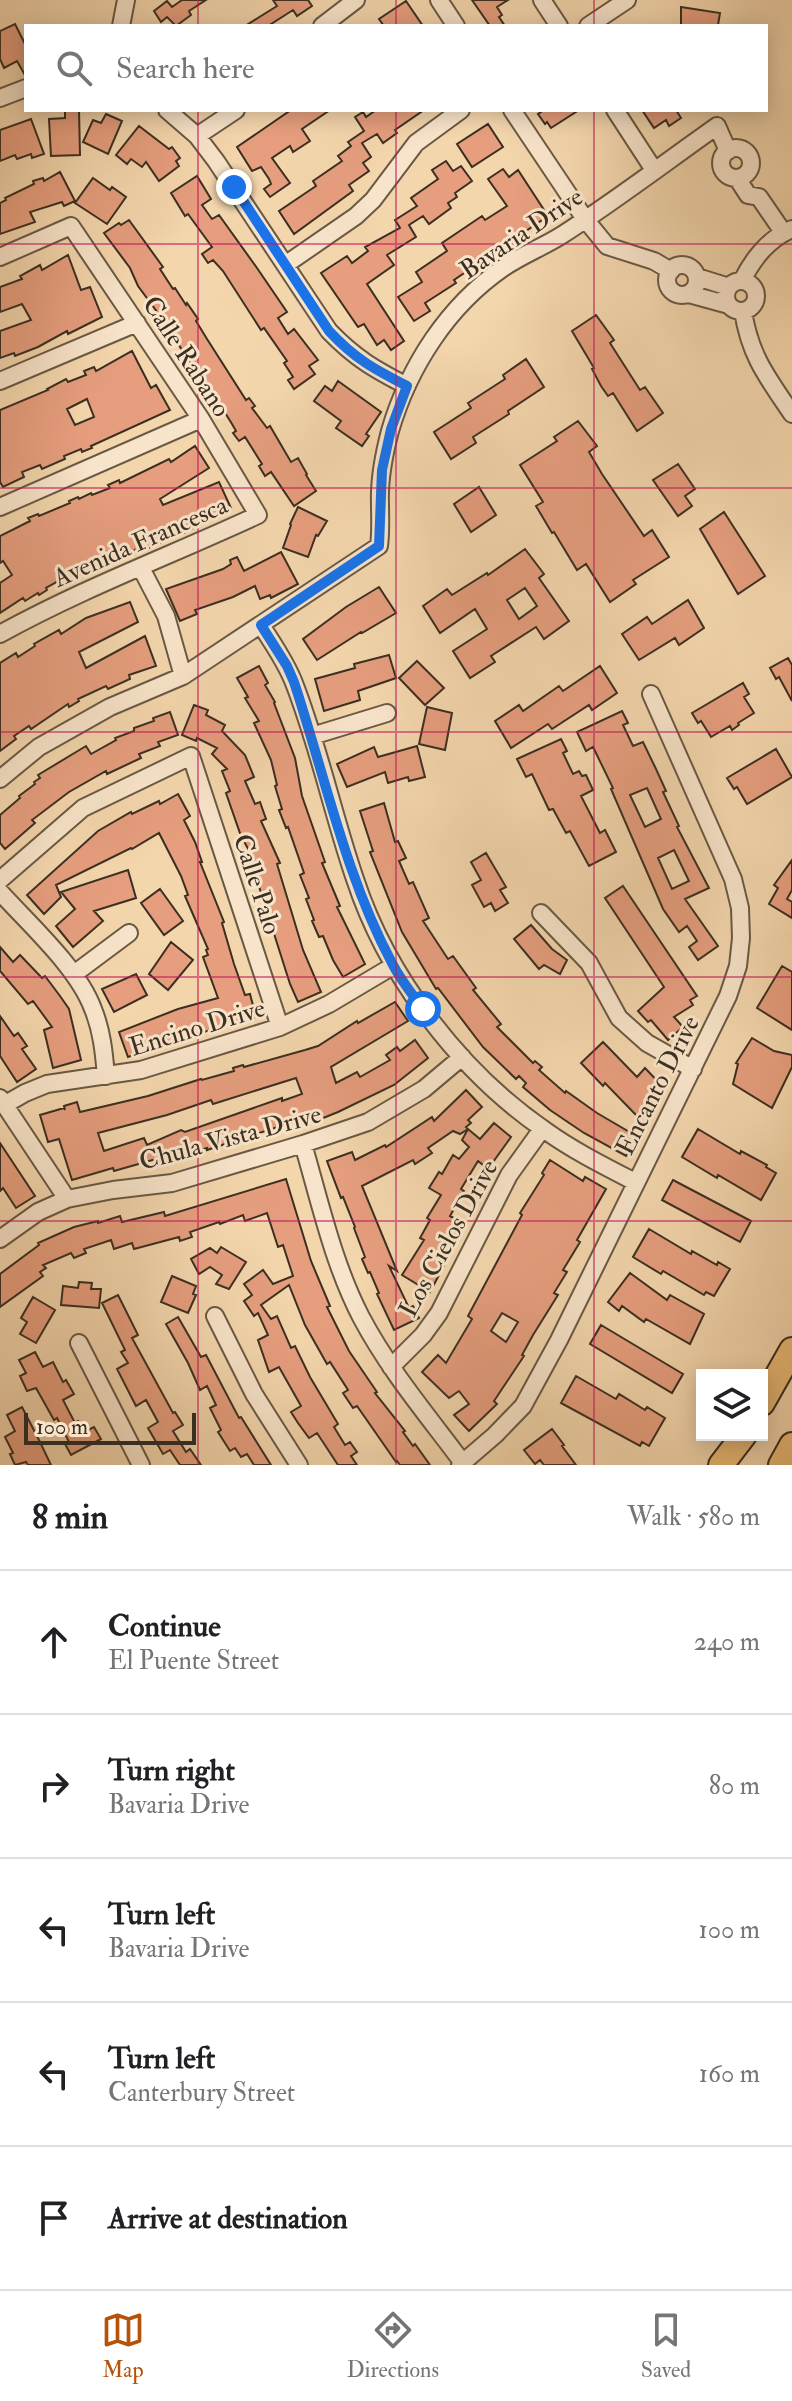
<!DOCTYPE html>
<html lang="en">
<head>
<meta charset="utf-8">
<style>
  :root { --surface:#fff; --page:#f6f6f6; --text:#202124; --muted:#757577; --line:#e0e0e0; --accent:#b45309 }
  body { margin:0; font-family:"IM FELL Double Pica",serif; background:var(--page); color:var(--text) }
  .controls { position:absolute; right:24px; bottom:24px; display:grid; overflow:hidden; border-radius:0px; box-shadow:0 4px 20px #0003 }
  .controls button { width:72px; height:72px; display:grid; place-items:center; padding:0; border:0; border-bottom:2px solid var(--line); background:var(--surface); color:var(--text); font:40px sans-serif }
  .scale { position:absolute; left:24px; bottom:20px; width:172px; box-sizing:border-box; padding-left:8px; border:4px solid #3b2f21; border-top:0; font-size:22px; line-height:28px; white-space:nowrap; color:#3b2f21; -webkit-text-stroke:6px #f8e4ca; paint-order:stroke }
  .stop { position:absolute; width:24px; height:24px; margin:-18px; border:6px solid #1a73e8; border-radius:50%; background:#fff }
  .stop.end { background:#1a73e8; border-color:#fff; box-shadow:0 2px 8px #0008 }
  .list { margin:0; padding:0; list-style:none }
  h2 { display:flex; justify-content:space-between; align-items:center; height:104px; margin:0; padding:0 32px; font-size:34px }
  h2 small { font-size:26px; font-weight:400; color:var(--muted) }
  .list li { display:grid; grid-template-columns:52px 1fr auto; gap:24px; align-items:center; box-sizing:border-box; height:144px; padding:0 32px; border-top:2px solid var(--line) }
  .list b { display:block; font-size:30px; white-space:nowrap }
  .list p { margin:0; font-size:26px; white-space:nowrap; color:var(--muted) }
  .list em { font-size:26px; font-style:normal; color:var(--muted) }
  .icon { flex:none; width:44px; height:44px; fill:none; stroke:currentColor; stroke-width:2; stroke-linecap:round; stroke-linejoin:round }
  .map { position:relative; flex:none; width:792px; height:1465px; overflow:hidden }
  .search { position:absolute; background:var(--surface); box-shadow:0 4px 20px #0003; left:24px; right:24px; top:24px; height:88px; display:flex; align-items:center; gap:20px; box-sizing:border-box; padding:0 28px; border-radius:0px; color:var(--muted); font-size:30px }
  .sheet { height:824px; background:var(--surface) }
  nav { display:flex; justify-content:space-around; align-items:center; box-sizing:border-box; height:112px; border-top:2px solid var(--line); background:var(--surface); font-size:22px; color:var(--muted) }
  nav a { display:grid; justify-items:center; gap:4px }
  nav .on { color:var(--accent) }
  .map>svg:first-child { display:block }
  .building { fill:#e69e7e; stroke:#3b2f21; stroke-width:2; fill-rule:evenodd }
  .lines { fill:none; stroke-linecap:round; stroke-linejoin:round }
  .minor-casing { stroke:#695944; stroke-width:20 }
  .highway-casing { stroke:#3b2f21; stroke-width:28 }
  .minor { stroke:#f8e4ca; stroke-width:16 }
  .highway { stroke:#eabb76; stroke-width:24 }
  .route { stroke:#1a73e8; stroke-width:10 }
  .grid { fill:none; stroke:#c2185b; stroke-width:2; stroke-opacity:0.55 }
  .labels { text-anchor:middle; stroke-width:6; stroke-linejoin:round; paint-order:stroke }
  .street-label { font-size:26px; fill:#3b2f21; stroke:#f8e4ca }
</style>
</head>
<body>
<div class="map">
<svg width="792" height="1465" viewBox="0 0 792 1465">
  <rect width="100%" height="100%" fill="#f4d6ad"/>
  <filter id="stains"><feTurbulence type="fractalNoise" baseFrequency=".0025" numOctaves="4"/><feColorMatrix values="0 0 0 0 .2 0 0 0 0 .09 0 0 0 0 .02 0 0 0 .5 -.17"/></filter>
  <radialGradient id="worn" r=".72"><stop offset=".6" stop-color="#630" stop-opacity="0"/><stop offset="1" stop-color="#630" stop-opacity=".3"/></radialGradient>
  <!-- building -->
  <path class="building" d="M182,0H206L189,11L191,15L176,26L167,17L161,22L154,11L167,1L172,7Z
    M273,0H308L312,6L297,16L293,10L268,26H245L277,6Z
    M472,0H508L497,7L502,15L499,17L505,26H490Z
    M406,1L423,26H384L379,19Z
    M681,7L720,13L718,25L681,26Z
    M15,24L26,46V77L17,61L4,68L0,59V31Z
    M65,110H79L80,155L51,156L49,119L65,118Z
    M291,110H330L302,129L310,141L293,152L290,146L272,158L290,183L270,197L264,189L271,184L269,179L261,167L252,171L237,147Z
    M376,110H424L395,130L397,133L383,143L377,134L362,143L371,157L363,163L369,171L349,185L353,191L294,234L279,211L316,186L313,181L342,161L338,156L351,146L348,142L364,131L355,117L363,112L366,117Z
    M544,110H579L551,128L547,122L545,124L538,114Z
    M642,110H676L681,118L669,126L666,120L654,128Z
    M106,114L122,121L108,154L83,142L93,120L101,123Z
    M31,119L44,154L32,158L31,154L17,159L15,155L0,161V130Z
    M488,124L503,147L472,167L457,144Z
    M139,126L169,149L172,147L180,158L176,161L179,166L159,181L146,162L142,167L131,159L127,164L116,155Z
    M446,161L453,171L461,166L472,181L455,193L457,197L448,203L451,208L429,224L423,216L409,225L416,237L387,255L394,265L367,284L404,341L391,350L384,340L377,345L364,324L358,327L321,273L347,256L352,263L368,251L365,247L400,228L395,220L417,206L411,198L438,179L432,170Z
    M503,169L509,177L518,170L548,216L454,280L456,283L425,303L430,311L414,321L398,297L422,282L416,272L447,251L442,243L482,216L485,220L507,206L488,179Z
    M60,172L75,201L64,206L62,202L30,212L35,222L0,234V203L6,200L5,198L34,184L33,181L43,178L44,181Z
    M197,176L211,199L202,205L212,219L219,215L257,268L287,312L278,318L288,334L294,329L318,360L309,366L315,374L294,389L288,380L293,377L284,363L287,361L264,328L261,330L223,271L213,260L208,263L202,254L212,247L188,214L185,216L171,193Z
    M93,178L110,190L112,187L126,197L107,224L75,203Z
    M129,220L163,267L160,269L173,289L175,288L186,305L187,303L198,319L196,321L207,339L246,400L249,398L255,406L252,408L267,428L270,426L291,462L298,458L307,474L306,475L316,491L294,506L271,472L265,476L259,466L262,464L245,437L239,441L233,433L236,431L232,424L219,403L217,405L173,336L170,338L164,329L167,328L163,320L138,286L130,268L104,233L119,223L121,225Z
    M68,255L81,290L90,287L102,317L68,334L67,331L38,347L15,356L14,353L0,358V331L31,320L22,304L0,312V287L22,279L20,276L40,265L42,270Z
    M596,315L614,340L610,343L640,390L645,387L663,413L637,431L613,393L608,396L601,386L592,369L594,368L572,331Z
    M132,351L151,388L156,385L170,410L91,446L92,448L82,452L81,449L64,456L65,459L42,469L40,465L22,472L24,477L3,487L0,482V410L48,390L47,389L66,379L68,382L86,375L84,371L94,367L96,371ZM87,399L94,417L75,425L67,409Z
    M526,359L544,387L508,411L509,414L473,437L476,443L451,459L434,432L471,408L468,403L505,379L503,375Z
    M338,381L381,412L366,434L369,436L362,446L336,428L341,421L314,401L325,386L332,391Z
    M578,421L597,446L589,452L602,474L644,536L652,530L669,557L633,580L636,584L610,602L586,564L577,570L554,532L552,533L536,506L543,502L520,465L557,441L554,437Z
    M195,446L209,468L160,499L163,505L219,482L231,508L184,533L182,529L158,544L143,550L142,547L125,554L126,556L118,561L117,559L95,567L64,583L62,579L46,588L47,590L39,595L38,593L25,601L23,598L0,613V583L12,575L3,561L0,563V536L30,521L28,518L38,514L39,516L70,503L69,501L78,497L79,499L91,493L92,495L110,488L108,485L119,480L120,483L169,459L171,462Z
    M678,464L695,489L685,496L692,506L678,516L653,480Z
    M479,487L496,515L471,532L454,504Z
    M298,507L327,521L318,536L316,535L308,557L283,548L291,525L290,524Z
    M724,512L765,576L738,594L700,529Z
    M525,549L544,574L539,578L569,621L544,639L536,627L491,656L495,662L470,678L453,651L487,629L475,609L440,633L423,606L447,589L452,595L487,573L488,575ZM525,588L537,606L519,619L507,600Z
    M281,552L298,584L271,598L270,595L260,599L255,586L233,597L195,610L197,614L180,621L166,589L223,569L231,564L230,560L237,557L244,571Z
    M379,587L396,613L362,633L361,632L317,660L303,639L346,607Z
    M688,600L704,628L679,645L675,638L639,660L622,634L647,617L652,624Z
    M130,602L138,622L79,652L86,668L145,636L156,666L129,675L130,679L108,689L106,686L78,699L79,701L69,707L68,704L31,729L29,726L14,736L16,739L0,751V663L16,653L18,657L35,646L34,644L59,630L61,634L86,618Z
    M389,655L396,678L358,691L360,700L324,711L315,679L355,668L354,664Z
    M788,658L792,665V701L779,677L776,679L770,668Z
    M417,661L444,688L425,705L399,678Z
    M259,666L268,683L265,685L275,702L274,703L295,758L302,796L325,862L322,863L340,906L337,907L365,964L343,977L333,960L323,936L319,937L312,921L314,920L306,899L309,898L300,875L304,873L288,827L286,828L279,810L282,809L275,786L277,785L271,760L254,723L259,721L245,698L248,697L237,678Z
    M600,666L617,693L592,710L589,705L552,729L548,724L511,748L495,721L519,705L523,711L559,686L563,691Z
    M743,683L749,694L744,697L754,713L738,723L739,725L732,730L730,726L711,737L701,721L698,723L692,713Z
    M194,705L208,710L206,715L225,725L222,731L245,755L254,777L245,781L255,804L260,802L266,819L261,821L280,863L277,864L303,950L321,992L298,1002L290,984L249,855L251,854L241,836L226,793L230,791L222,771L227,769L212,754L217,748L197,738L196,741L182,735Z
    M427,707L452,713L445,750L419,744Z
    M622,711L628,723L623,725L633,746L643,742L656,769L666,791L663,792L679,826L677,827L709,888L685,899L718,946L698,960L689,947L697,941L687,926L679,932L663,909L611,789L613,788L593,747L586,751L577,732ZM647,788L661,819L645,827L630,795ZM674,850L689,881L672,889L658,858Z
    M170,712L178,735L158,742L160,746L139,754L141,758L107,774L106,771L69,792L32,820L35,823L5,849L0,843V815L20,798L19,796L35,784L34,782L40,778L38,775L86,746L91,754L116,740L115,738L134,731V728L154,721L153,718Z
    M561,739L567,751L563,753L573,774L579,771L582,776L586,775L593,790L581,796L600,833L605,830L616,852L589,866L570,831L566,833L553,809L549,810L532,774L526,777L517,759Z
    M417,746L425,777L409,781L408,777L388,783L385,772L347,787L337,764L374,747L378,757Z
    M776,749L792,777L747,804L737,787L734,789L727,778Z
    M178,794L190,816L184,820L195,842L202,862H200L224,922L222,923L234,964L245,995L250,994L256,1017L197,1034L196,1033L128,1057L119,1032L178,1009L218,998L203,957L208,955L206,950L208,949L185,896L188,895L181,876L159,833L132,849L131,848L56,885L61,897L44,914L27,895L98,831L131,812L132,814L159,801L160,804Z
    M384,803L395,842L398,841L406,858L399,861L409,884L413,882L429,918L423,921L448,959L453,956L476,988L473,990L501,1024L497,1027L533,1063L535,1061L542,1067L539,1070L565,1093L566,1091L597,1113L638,1137L626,1156L584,1133L550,1110L523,1087L526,1083L519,1076L516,1079L483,1047L438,988L436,989L402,932L370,852L373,851L360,811Z
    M486,853L506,887L500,890L508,903L495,911L491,903L484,907L472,885L481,880L471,862Z
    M792,860V890L787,899L792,902V918L769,904L778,888L774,885Z
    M128,870L136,898L94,911L103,921L73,947L56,926L75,909L61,892Z
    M623,886L697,996L690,1000L693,1005L674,1017L683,1027L668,1040L651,1020L648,1022L638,1011L664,987L605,898Z
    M160,889L183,921L164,935L141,903Z
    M531,925L552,949L567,960L560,974L544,965L539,969L514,939Z
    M171,942L193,960L168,990L149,974Z
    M0,947L13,962L20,955L42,978L45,976L60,996L69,1009L81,1060L53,1068L44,1030L52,1027L33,1001L28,1004L0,971Z
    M782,966L792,972V1030L757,1008Z
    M136,974L147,995L114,1012L102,989Z
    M395,1002L408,1021L331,1067L336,1083L357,1072L360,1077L390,1060L386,1055L397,1047L400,1051L415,1040L428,1058L394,1085L338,1112L316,1121L314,1115L259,1133L260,1135L247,1140L246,1137L207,1150V1148L196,1151L168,1164L167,1160L157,1163L156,1159L114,1171L113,1168L72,1180L59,1139L48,1142L40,1115L64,1108L65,1110L64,1106L77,1102L80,1112L148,1096L201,1079L202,1080L234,1071L233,1068L243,1065L244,1067L305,1050L318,1046L357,1021L358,1023ZM296,1078L302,1094L282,1101V1098L185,1132L181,1130L147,1145L144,1138L104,1151L98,1133L167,1115L211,1100L213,1104Z
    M0,1016L14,1036L18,1033L27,1046L22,1049L36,1069L17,1082L0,1056Z
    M752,1038L774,1051L792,1055V1067L772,1108L733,1084L738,1064L736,1063Z
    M603,1042L637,1077L645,1068L665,1089L637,1116L605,1083L603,1086L581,1063Z
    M466,1090L482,1107L468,1120L471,1123L466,1127L468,1129L460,1134L453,1131L428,1148L432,1153L415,1164L413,1160L362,1186L397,1271L389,1266L409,1308L413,1306L419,1318L394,1330L377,1294L379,1293L370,1272L368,1273L362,1259L365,1257L354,1228L355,1227L343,1197L341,1198L327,1161L352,1152L355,1160L385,1145L386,1147L432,1117L434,1121Z
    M494,1123L511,1137L488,1169L478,1161L461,1189L464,1191L450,1216L461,1222L444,1256L448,1258L430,1292L402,1275L424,1240L420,1238L430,1220L427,1218L441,1195L429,1188L439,1172L442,1174L453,1155L459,1159L469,1147L462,1140L468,1129L480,1139Z
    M698,1129L740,1154L741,1151L767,1165L766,1167L776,1173L761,1200L718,1175L717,1178L682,1157Z
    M0,1143L35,1196L16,1208L3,1188L0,1191Z
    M550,1160L583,1181L585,1177L606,1189L577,1240L580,1242L563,1270L567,1272L554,1293L558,1295L533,1335L522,1355L524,1356L494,1401L497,1404L469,1431L454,1415L469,1404L459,1391L449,1398L422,1372L438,1355L446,1363L472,1319L468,1316L522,1215L520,1213L544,1175L542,1173ZM502,1313L518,1322L506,1342L491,1331Z
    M286,1179L311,1261L330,1306L327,1307L349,1351L377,1392L375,1393L405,1431L403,1432L413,1446L415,1444L430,1465H400L397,1461L396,1462L357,1406L353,1408L343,1393L348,1390L330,1362L327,1364L305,1325L289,1285L261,1305L271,1319L277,1316L291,1348L295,1346L310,1377L338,1424L334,1427L345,1445L350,1442L357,1452L351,1456L357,1465H338L317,1433L309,1438L298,1423L291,1412L301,1406L279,1367L269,1372L258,1340L268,1335L258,1313L254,1316L244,1301L252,1295L244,1284L263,1270L273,1284L293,1276L283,1245L278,1247L267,1213L245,1221L243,1215L220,1224L219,1222L190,1232L192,1237L180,1241L179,1237L134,1249L132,1243L114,1249L111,1240L84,1249L86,1253L74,1258L71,1253L43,1265L46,1268L40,1272L43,1276L0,1307V1274L39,1245L38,1243L74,1227L98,1221V1223L120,1216L122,1222L164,1212L165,1216Z
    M673,1180L751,1221L740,1242L662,1200Z
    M649,1229L691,1254L692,1251L717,1265L718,1262L730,1269L714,1296L706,1292L704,1295L663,1271L661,1274L633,1257Z
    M221,1247L246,1262L229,1289L216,1284L222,1275L210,1267L199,1274L191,1259L210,1248L217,1253Z
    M630,1273L667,1300L670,1295L704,1314L690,1344L646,1319L644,1322L622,1306L619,1311L608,1302Z
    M172,1276L196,1286L193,1294L196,1295L188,1313L161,1302Z
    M79,1282L92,1283L91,1289H101L99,1308L61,1305L63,1286L78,1288Z
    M118,1295L138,1335L132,1338L173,1413L175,1412L183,1425L173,1431L186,1452L190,1449L201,1465H180L170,1450L163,1454L148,1428L158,1422L146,1400L136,1406L117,1369L128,1363L121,1352L125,1350L102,1303Z
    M33,1297L55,1310L36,1343L20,1334L27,1322L21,1318Z
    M178,1317L201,1357L206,1355L239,1418L241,1417L271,1465H254L247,1454L241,1457L235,1448L230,1451L218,1432L221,1430L210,1408L216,1405L207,1386L200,1390L188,1363L166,1324Z
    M601,1325L683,1374L672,1393L590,1344Z
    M35,1352L43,1367L53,1362L63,1382L66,1380L74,1394L63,1400L75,1423L78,1421L84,1432L94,1427L101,1439L71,1455L65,1444L69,1442L57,1418L54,1420L36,1388L27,1391L20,1376L26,1373L19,1360Z
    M576,1376L616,1399L619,1394L645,1410L647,1407L665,1418L649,1446L642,1442L640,1446L561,1403Z
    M22,1407L40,1442L51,1465H28L26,1462L15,1465L10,1454L13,1453L5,1437L15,1431L7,1415Z
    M552,1429L564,1445L562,1446L576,1465H544L540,1460L535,1464L524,1450Z"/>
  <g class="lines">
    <defs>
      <path id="minor" d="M439,0L456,26
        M542,0L559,26
        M121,26L126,0
        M322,26L356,0
        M588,26L627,0
        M0,98L26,88
        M167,110L197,136L216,161L329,331C355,358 374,369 407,386
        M512,110L585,219L607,246L654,261L671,271
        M615,110L654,170
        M197,136L236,110
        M721 163a15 15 0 1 1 30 0a15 15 0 1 1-30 0Z
        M737,178L748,195L759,197L783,232
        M0,257L71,226L201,419L258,515C172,555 83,588 0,634
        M285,265L356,216L373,200L416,143L461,110
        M667 280a15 15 0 1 1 30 0a15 15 0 1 1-30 0Z
        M697,277L729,287
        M742,281C752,260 769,238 792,229
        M726 296a15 15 0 1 1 30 0a15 15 0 1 1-30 0Z
        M689,294L729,305
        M743,311C750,356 767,377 792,414
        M0,381L137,323
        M0,507L201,419
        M141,568L166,616L183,676
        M261,625C273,644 286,662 294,683C319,747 333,815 355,879C387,977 461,1073 546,1131C574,1151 604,1166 635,1182
        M312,736L387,713
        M0,779L39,747L110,707L183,676L379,546C381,531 380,518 380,503C379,479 384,454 390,431C409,366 448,306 503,268C522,255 543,247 562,235C615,201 666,162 717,126L728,151
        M0,880L83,808L191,756L280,1027
        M0,892C30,925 78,968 93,1009C102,1031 104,1053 106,1076
        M541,913L589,963L619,1018L647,1043L693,1069
        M74,974L129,933
        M0,1098L67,1199
        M4,1105L25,1093L47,1084L141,1070L280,1027L329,1004L393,966
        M303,1144C320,1202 333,1263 361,1317C389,1370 428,1416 463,1463
        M0,1239L38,1212L67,1199L113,1190L172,1183L303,1144L368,1122L424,1089L462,1057
        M215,1316L254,1394L299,1465
        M79,1343L141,1465
        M391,1367L423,1335L439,1313L509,1175L542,1129
        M460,1465L495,1435L523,1406L559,1340L728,996L738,966L741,938L740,908L733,879L651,694"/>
      <path id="highway" d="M762,1403L792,1350
        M721,1465L744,1435
        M781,1465L792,1445"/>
    </defs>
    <!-- minor casing -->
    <use href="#minor" class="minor-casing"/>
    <!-- highway casing -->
    <use href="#highway" class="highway-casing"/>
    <!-- minor -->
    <use href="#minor" class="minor"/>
    <!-- highway -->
    <use href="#highway" class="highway"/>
  </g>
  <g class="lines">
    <!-- route -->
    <path class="route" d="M234,187L329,331C355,359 374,369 407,386L391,429L382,470L379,546L261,625L287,666L294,682C325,776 345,875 392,963C400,979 412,994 423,1009"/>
  </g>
  <!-- grid -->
  <path class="grid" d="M198,0V26M396,0V26M594,0V26M198,110V1465M396,110V1465M594,110V1465M0,244H792M0,488H792M0,732H792M0,977H792M0,1221H792"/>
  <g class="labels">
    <!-- street labels -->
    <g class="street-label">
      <text transform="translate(521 233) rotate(-34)" y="9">Bavaria Drive</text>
      <text transform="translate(187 356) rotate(57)" y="9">Calle Rabano</text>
      <text transform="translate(140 541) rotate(-24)" y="9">Avenida Francesca</text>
      <text transform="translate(258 884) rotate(72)" y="9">Calle Palo</text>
      <text transform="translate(197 1027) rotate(-17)" y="9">Encino Drive</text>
      <text transform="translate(657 1085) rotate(-63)" y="9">Encanto Drive</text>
      <text transform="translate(230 1137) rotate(-15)" y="9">Chula Vista Drive</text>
      <text transform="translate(448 1238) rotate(-61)" y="9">Los Cielos Drive</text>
    </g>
  </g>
  <rect width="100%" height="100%" filter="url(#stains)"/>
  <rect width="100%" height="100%" fill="url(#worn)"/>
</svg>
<div class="controls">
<button><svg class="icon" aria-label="layers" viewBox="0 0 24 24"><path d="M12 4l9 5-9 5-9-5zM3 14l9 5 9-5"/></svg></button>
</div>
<div class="scale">100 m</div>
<div class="stop" style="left:423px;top:1009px"></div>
<div class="stop end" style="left:234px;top:187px"></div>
<div class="search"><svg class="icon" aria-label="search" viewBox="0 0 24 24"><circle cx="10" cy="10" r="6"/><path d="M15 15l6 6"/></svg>Search here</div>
</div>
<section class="sheet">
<h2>8 min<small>Walk · 580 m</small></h2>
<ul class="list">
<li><svg class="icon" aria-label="ahead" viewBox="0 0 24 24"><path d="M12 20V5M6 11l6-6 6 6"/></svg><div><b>Continue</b><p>El Puente Street</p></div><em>240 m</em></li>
<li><svg class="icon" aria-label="right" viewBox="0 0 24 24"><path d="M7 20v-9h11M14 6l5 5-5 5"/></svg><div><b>Turn right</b><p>Bavaria Drive</p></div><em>80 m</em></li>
<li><svg class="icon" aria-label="left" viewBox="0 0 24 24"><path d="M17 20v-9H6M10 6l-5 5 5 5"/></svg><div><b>Turn left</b><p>Bavaria Drive</p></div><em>100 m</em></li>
<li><svg class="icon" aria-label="left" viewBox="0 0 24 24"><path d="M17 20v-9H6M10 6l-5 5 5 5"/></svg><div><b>Turn left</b><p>Canterbury Street</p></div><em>160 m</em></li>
<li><svg class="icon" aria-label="arrive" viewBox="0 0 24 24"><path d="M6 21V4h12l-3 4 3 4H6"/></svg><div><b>Arrive at destination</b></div></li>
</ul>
</section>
<nav>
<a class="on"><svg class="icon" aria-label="map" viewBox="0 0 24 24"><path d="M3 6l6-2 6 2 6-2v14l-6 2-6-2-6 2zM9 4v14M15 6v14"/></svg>Map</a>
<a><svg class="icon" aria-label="directions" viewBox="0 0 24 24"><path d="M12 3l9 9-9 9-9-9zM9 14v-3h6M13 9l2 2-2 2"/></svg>Directions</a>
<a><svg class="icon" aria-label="saved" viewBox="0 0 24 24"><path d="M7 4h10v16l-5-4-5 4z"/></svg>Saved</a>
</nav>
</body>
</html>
